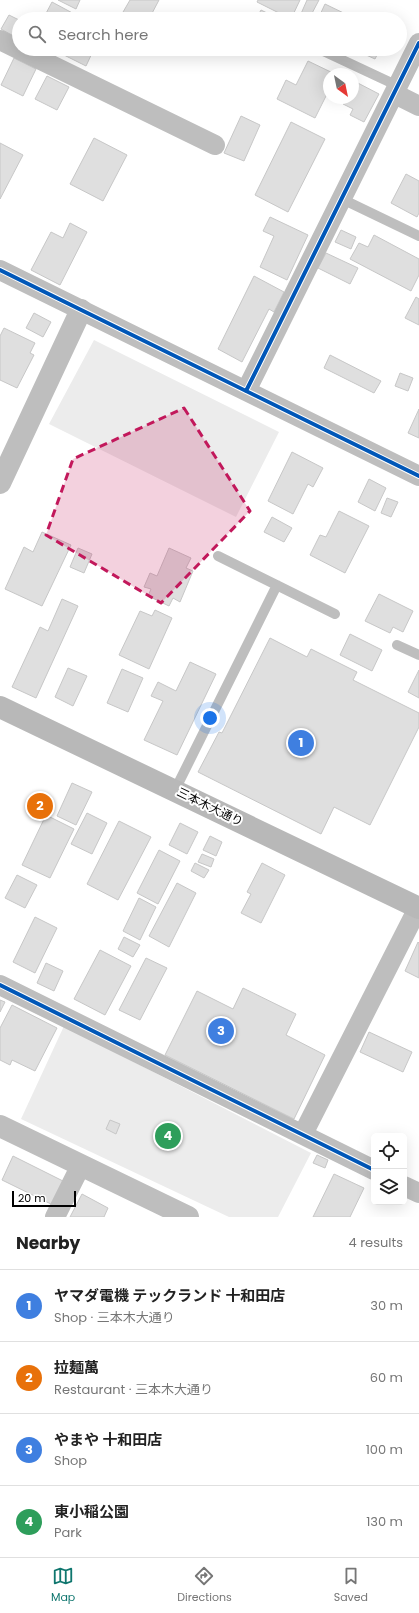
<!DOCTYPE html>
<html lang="en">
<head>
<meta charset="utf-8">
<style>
  :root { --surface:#fff; --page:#f2f2f2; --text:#222; --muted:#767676; --line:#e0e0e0; --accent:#0f766e }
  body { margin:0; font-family:Poppins,"Noto Sans JP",sans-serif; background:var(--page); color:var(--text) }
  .controls { position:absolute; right:12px; bottom:12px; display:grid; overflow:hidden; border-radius:6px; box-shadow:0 4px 16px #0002 }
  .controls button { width:36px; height:36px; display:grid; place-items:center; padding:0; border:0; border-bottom:1px solid var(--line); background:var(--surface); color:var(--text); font:20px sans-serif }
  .compass { position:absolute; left:323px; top:68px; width:36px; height:36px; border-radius:50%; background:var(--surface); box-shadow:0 4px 16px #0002; rotate:147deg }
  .scale { position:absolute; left:12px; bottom:10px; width:64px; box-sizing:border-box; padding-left:4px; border:2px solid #000; border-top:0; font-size:11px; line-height:14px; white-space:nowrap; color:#000; -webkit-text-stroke:3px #fff; paint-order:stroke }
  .you { position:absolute; left:210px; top:718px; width:14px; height:14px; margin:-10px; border:3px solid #fff; border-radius:50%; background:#1a73e8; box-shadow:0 0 0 6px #1a73e833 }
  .badge { display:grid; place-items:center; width:26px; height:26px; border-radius:50%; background:var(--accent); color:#fff; font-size:13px; font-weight:700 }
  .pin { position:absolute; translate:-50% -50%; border:2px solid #fff; box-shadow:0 1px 4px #0006 }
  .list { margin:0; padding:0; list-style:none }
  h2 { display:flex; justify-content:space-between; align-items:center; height:52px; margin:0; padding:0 16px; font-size:17px }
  h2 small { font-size:13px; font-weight:400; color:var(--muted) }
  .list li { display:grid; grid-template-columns:26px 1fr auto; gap:12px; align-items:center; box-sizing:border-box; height:72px; padding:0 16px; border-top:1px solid var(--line) }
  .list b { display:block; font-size:15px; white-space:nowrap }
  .list p { margin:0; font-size:13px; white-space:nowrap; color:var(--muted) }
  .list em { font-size:13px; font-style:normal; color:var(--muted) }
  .icon { flex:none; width:22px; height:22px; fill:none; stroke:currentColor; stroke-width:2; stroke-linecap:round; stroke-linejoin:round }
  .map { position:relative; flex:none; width:419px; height:1217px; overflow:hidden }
  .search { position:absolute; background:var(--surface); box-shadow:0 4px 16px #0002; left:12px; right:12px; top:12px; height:44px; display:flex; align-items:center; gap:10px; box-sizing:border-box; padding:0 14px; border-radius:22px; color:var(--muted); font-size:15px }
  .sheet { height:340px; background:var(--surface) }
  nav { display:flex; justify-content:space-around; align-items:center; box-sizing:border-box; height:56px; border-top:1px solid var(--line); background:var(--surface); font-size:11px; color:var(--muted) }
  nav a { display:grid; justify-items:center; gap:2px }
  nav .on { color:var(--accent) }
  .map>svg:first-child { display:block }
  .green { fill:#ececec }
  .building { fill:#dfdfdf; stroke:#c7c7c7 }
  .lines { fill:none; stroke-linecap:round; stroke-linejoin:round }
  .service { stroke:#bebebe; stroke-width:10 }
  .minor { stroke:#bebebe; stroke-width:20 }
  .tertiary { stroke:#bebebe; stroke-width:22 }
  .secondary { stroke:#b8b8b8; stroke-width:22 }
  .cycleway-casing { stroke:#fff; stroke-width:6 }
  .cycleway { stroke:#0057b8; stroke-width:4 }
  .marked { fill:#c2185b; fill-opacity:0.2; stroke:#c2185b; stroke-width:3; stroke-dasharray:8 5; stroke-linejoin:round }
  .labels { text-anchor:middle; stroke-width:4; stroke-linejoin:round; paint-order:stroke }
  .street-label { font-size:12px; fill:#000; stroke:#fff }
</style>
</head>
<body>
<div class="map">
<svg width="419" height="1217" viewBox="0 0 419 1217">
  <rect width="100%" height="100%" fill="#fff"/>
  <!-- green -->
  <path class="green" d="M94,340L279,432L236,517L49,424Z
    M64,1026L311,1153L278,1217H229L21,1119Z"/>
  <!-- building -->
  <path class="building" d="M58,0H80L76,9Z
    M130,0H159L149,19H119Z
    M258,0H300L291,19L257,2Z
    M307,0H319L309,19L300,16Z
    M52,2L78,16L76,19H43Z
    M325,4L356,19H318Z
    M261,10L279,19H256Z
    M9,15L19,20V39L1,29Z
    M68,49H94L86,66L64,55Z
    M353,49H380L375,59Z
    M14,58L36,69L23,96L1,85Z
    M308,61L335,74H329V90L315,118L277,99L286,80L296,85Z
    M47,76L69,87L57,110L35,99Z
    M354,81L379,94L364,122L350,115L353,109L343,104L345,98H353Z
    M241,116L260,125L244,161L224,153Z
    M291,122L325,139L288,212L255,195Z
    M94,138L127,155L103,201L70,184Z
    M0,143L23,155L0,199Z
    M406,174L419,181V213L417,217L391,203Z
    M270,217L308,235L287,280L260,267L274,236L263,231Z
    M70,223L87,232L60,285L31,270L51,232L63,238Z
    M341,230L356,237L351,249L335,242Z
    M374,235L419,259V275L411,291L350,259L359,243L368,247Z
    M326,253L358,268L350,284L318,268Z
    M254,276L284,292L274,312L269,309L242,362L218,349Z
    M416,297L419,299V325L405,318Z
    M34,313L51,322L43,337L26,328Z
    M4,328L35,343L30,353L34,355L17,388L0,380V336Z
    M330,355L381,381L374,393L324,368Z
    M400,373L413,378L408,391L395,386Z
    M419,409V438L408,433Z
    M292,452L323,468L313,487L308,484L293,514L268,501Z
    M369,479L386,488L375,511L358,502Z
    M387,498L398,502L391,517L381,513Z
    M339,511L369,526L345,573L310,555L320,535L326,537Z
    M272,517L292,528L284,542L264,532Z
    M42,532L71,545L42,606L5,589L24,547L33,552Z
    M78,548L92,554L84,573L70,567Z
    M169,548L191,558L186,568L193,571L180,602L173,598L169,606L148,596L151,589L144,587L150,573L157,576Z
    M379,594L413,611L403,632L393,627L390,633L365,621Z
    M62,599L78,606L36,698L12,687L40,627L48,631Z
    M155,610L172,618L149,669L119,655L140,611L152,616Z
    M350,634L382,650L372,671L340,655Z
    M270,638L307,657L311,649L357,672L353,680L419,713V727L370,825L334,807L321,834L198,772L219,732L222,733Z
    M190,662L216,674L177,755L144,740L163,701L151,696L158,682L176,691Z
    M68,668L87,676L73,706L55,697Z
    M122,669L143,678L128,712L107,703Z
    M419,670V698L408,692Z
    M72,783L92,792L76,825L57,816Z
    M87,813L107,823L92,854L71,844Z
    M46,815L74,829L50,878L22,865Z
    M119,821L151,837L118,900L87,884Z
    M180,823L198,832L187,854L169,845Z
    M210,836L222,842L216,856L203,850Z
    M159,850L180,861L158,904L137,893Z
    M202,854L214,859L211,867L198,862Z
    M195,863L209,870L204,878L191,871Z
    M262,863L285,875L261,923L241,913L251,894L247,892Z
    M17,875L37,885L25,908L5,898Z
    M177,883L196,893L169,947L149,936Z
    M139,898L156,907L140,940L123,931Z
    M35,917L57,928L35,973L13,962Z
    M124,937L140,945L133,957L118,949Z
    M418,942L419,943V978L405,971Z
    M100,950L131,966L105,1015L74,999Z
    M146,958L167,968L140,1020L119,1010Z
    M46,963L63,971L54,991L37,983Z
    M243,988L296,1014L286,1035L325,1055L294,1119L165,1055L197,991L233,1009Z
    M0,1000L5,1002L0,1012Z
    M12,1005L57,1028L35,1071L12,1060L10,1065L0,1060V1028Z
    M369,1032L412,1052L403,1072L360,1052Z
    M110,1120L120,1124L116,1134L106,1129Z
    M317,1155L328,1160L325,1168L313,1163Z
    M13,1156L65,1182L53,1205L2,1180Z
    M334,1174L364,1188L350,1217H313Z
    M82,1194L108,1208L104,1217H70Z"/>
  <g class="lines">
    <!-- service -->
    <path class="service" d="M319,49L398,86
      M342,199L419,236
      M218,556L335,614
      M397,645L419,655
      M175,790L277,585"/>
    <!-- minor -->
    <path class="minor" d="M0,40L215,145
      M395,94L419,106
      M0,270L419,476
      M246,391L419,43
      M0,985L374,1170
      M303,1134L419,906
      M404,1186L419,1193
      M55,1217L81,1165"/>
    <!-- tertiary -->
    <path class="tertiary" d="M0,483L81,310
      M0,1126L188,1217"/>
    <!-- secondary -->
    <path class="secondary" d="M0,707L419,908"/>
    <defs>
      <path id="cycleway" d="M0,270L419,476
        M246,391L419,43
        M0,985L374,1170"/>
    </defs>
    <!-- cycleway casing -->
    <use href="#cycleway" class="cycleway-casing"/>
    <!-- cycleway -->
    <use href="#cycleway" class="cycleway"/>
  </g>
  <!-- marked area -->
  <path class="marked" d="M184,408L250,511L161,603L46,535L73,459Z"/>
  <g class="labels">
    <!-- street labels -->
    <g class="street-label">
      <text transform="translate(210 807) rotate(26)" y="4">三本木大通り</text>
    </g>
  </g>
</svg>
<div class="controls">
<button><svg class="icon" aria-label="locate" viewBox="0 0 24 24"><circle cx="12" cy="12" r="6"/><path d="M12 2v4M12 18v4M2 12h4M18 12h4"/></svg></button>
<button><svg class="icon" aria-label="layers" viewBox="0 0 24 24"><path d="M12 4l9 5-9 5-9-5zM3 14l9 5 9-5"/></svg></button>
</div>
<svg class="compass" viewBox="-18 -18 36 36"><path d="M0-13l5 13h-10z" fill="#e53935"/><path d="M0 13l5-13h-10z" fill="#767676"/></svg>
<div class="scale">20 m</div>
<div class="you"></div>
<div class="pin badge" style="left:301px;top:743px;background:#3f7fe0">1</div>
<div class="pin badge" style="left:40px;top:806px;background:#e8710a">2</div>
<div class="pin badge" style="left:221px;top:1031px;background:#3f7fe0">3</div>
<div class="pin badge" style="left:168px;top:1136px;background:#2e9e5b">4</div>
<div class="search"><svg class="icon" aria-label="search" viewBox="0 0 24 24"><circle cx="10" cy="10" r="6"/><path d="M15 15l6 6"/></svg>Search here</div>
</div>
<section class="sheet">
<h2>Nearby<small>4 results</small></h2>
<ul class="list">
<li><span class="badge" style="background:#3f7fe0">1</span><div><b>ヤマダ電機 テックランド 十和田店</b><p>Shop · 三本木大通り</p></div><em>30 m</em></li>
<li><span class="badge" style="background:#e8710a">2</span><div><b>拉麺萬</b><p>Restaurant · 三本木大通り</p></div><em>60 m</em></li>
<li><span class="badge" style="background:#3f7fe0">3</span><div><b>やまや 十和田店</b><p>Shop</p></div><em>100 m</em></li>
<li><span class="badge" style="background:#2e9e5b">4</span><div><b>東小稲公園</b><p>Park</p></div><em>130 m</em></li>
</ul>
</section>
<nav>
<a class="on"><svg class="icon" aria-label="map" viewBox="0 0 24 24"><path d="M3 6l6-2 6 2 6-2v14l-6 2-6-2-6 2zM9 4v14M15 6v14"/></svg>Map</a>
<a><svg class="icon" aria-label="directions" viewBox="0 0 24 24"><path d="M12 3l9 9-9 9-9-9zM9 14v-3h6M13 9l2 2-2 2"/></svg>Directions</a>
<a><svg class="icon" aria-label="saved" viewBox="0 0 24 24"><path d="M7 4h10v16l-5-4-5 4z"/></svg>Saved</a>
</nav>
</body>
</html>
